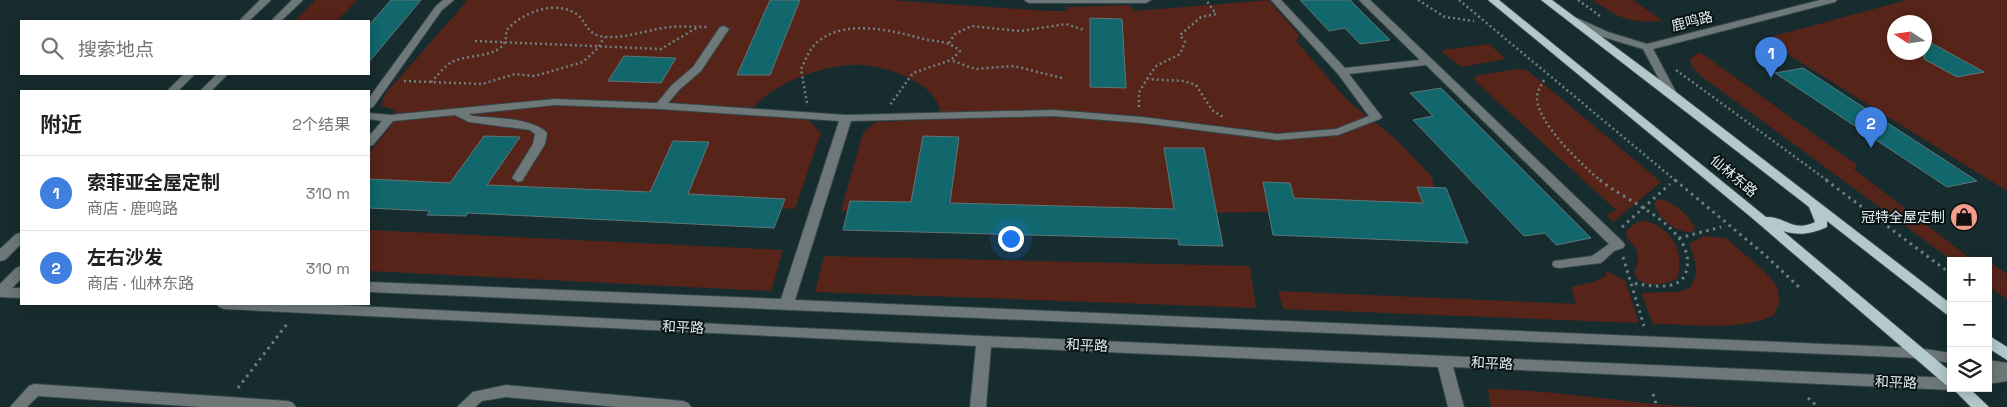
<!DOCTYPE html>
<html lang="zh">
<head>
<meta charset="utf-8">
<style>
  :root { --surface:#fff; --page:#f2f2f2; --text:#202124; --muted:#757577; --line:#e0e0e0; --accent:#0b8043 }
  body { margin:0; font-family:"Space Grotesk","Noto Sans SC",sans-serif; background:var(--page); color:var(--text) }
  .controls { position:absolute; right:15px; bottom:15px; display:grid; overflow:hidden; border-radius:0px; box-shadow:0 2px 12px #0003 }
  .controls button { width:45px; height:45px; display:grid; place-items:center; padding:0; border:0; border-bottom:1px solid var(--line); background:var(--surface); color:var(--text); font:25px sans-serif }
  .compass { position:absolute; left:1887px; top:15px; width:45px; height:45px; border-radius:50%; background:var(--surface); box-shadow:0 2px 12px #0003; rotate:282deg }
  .you { position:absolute; left:1010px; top:238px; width:18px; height:18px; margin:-12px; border:4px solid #fff; border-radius:50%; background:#1a73e8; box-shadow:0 0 0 8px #1a73e833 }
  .badge { display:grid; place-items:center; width:32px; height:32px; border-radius:50%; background:var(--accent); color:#fff; font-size:16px; font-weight:700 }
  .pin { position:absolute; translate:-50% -41px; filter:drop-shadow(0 1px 2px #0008) }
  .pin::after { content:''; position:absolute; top:26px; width:18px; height:15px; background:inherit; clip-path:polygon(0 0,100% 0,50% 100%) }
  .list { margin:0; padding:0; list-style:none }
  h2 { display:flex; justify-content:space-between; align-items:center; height:65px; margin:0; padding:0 20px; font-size:21px }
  h2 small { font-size:16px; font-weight:400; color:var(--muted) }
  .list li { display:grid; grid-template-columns:32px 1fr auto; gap:15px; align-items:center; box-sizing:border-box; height:75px; padding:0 20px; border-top:1px solid var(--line) }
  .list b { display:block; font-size:19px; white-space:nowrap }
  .list p { margin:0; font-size:16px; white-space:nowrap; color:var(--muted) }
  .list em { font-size:16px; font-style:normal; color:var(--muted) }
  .icon { flex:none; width:28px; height:28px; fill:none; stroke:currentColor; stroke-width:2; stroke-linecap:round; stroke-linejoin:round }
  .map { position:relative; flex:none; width:2007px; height:407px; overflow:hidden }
  .search { position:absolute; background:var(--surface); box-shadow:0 2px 12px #0003; left:20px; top:20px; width:350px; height:55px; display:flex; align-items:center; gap:12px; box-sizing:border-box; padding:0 18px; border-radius:0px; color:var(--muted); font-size:19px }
  .panel { position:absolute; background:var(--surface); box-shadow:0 2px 12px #0003; left:20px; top:90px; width:350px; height:215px; border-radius:0px }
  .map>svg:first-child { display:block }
  .green { fill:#57241a; fill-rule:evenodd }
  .building { fill:#11676c; stroke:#5f7678 }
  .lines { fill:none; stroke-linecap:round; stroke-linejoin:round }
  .minor-casing { stroke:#344749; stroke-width:2 }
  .major-casing { stroke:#344749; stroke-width:2 }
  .path-far1 { stroke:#6f8082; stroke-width:2.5; stroke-dasharray:2 3; stroke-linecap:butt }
  .path { stroke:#6f8082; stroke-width:3; stroke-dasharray:2.5 4.5; stroke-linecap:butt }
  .minor { fill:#6e7879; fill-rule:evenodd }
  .major { fill:#b4c9cb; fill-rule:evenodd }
  .labels { text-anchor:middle; stroke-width:4; stroke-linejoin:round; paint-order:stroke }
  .street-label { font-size:14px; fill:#e4f0f1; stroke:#0a1313 }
  .poi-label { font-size:14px; fill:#e4f0f1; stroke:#0a1313; text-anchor:end }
</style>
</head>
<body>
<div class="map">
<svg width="2007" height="407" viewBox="0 0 2007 407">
  <rect width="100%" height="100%" fill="#172c2e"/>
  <!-- green -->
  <path class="green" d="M316,0H357L337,21H294Z
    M461,0H889L1047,11H1067V7L1129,5L1135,11L1269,0L1299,35L1296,41L1348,101L1396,139L1432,177L1439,210L1186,213L841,211L863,133L876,122L941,119C941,102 932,92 918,83C901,73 883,67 864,65C828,62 766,84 748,115L808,120L821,133L795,209L369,187V153L391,126L396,110L381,106L385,94L467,1Z
    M1593,0H1633L1663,21C1630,23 1620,19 1593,0Z
    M1907,0H2007V191L1763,39ZM1894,22H1924V52H1894Z
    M1489,44L1506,59L1462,67L1442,52L1443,50Z
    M1700,52L1857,165L1854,169L1967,256L1984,258L2007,274V299L1988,286V261H1953L1701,76L1692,67L1690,59Z
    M1517,69L1527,70L1661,182L1613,222L1606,215L1616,210L1473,79L1477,78L1475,76Z
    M1658,199C1671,200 1689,215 1695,227L1693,232C1677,234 1659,219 1654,204Z
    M1646,221C1673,229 1685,252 1677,279C1663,285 1641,290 1634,273C1646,241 1627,250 1626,231L1637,222Z
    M369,230L783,250L771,291L369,271Z
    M1704,236L1726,238L1766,273L1778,288L1779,303L1774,315C1741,332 1690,324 1653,324L1641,293L1677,292L1690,288C1701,269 1694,263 1690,243Z
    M824,256L1250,266L1256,308L815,292Z
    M1606,271L1625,280L1639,323L1283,309L1278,291L1576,304L1571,287L1594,282L1606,276Z
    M1488,389C1559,390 1629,404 1700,407H1491Z"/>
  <!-- building -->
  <path class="building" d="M391,0H421L369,62V25Z
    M770,0H800L770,75H737Z
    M1300,0H1350L1390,40L1360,44L1345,28L1329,31Z
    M1090,18L1122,19L1126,88L1090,87Z
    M1924,39L1984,72L1957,77L1924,59Z
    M624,56L676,58L661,83L608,81Z
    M1803,68L1977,181L1947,187L1775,73Z
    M1441,88L1591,238L1556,245L1545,233L1524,236L1413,120L1433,116L1410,93Z
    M484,136L520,137L487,185L650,192L673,141L709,142L688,194L785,199L774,228L468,213L466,216L427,215L430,211L369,208V179L450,183Z
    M923,136L959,137L950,203L1174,209L1164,148H1204L1223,246L1179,245L1178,239L843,230L850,201L911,202Z
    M1263,182L1290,183L1294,198L1423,203L1417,187L1446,188L1468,243L1273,235Z"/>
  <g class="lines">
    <defs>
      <path id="minor" d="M260,0H271L249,21H239Z
        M292,0H303L281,21H271Z
        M443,0H454L442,10L373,107L369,108V98L436,6Z
        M1024,0H1151L1146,3H1029Z
        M1271,0H1281L1345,68L1420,60L1359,0H1370L1623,242L1625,245L1623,248L1614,251L1601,263L1559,268L1554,267L1552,264L1554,261L1592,256L1609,244L1426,65L1349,74L1382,117L1380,119L1338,135L1277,140L1142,123L1053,116L851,121L795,300L1918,348L1951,353V363L1918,358L369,292V282L781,299L839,121L660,109L555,105L469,114L472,116C492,118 534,118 547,133L545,144L522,181L518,182L512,178L533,144L535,134L530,130L469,122L455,115L393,121L373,145L369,146V136L382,121L369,119V113L390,115L555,99L657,103L672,85L693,67L720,27L724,26L729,29L701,71L680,89L668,103L846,115L1053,110L1142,117L1277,134L1336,129L1369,116L1338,74Z
        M1820,0H1837L1835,2L1653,49L1677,94L1672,97L1667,94L1643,49L1600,36L1568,20L1573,17L1577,18L1608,32L1647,44Z
        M184,74H195L178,91H167Z
        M217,74H228L211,91H200Z
        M21,233V244L5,260L0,261V249L16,234Z
        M21,266V279L12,288H21V298L0,297V284L16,268Z
        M217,304H316L779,327L1951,378V388H1955L1951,390L1453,367L1464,407H1448L1438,367L991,347L986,407H970L976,346L224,309L219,307Z
        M1988,360L2007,363V381L1988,384V372L1994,371L1988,370Z
        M34,384L288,401L293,403L296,407H201L38,396L27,407H10L29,386Z
        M506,385L683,401L688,403L691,407H618L506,397L482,401L475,407H457L473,392Z"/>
      <path id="major" d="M1488,0H1499L1766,217C1785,216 1793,233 1815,222L1809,207L1541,0H1552L1676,92L1951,304V316L1946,314L1827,221V227C1811,234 1799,236 1783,231L1951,372V387L1946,385L1752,218Z
        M1988,335L2007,347V360L1988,348Z
        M1952,388H1969L1989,407H1971Z"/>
    </defs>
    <!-- minor casing -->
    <use href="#minor" class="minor-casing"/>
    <!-- major casing -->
    <use href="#major" class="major-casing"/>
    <!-- path-far1 -->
    <path class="path-far1" d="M1418,0L1445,17L1474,21
      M1459,0L1676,181
      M1578,0L1600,16
      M475,41L661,49L698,27
      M949,43L955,34L971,26L1020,31L1066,24L1084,30
      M953,61L975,69L1014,66L1062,78
      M1676,70L1828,181
      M1147,79L1156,66L1180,54L1185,42L1180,35L1201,17L1216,14L1206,0
      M1544,80C1541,86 1537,91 1537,98C1537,123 1583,166 1601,181
      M404,81L482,84L515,74L535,76L583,62L599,47L604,37
      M431,82C438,75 445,65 454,61C472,53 509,59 506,31C521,13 553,0 575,13C588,21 585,36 607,37C629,38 649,29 671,27C683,26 696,27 709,27
      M807,103L801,69C806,59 810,47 820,40C848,19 894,31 924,39C937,42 950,41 960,51L951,60L913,73L890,105
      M1139,107V92L1147,79L1184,81L1196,85L1212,110L1223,117"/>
    <!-- path -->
    <path class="path" d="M1600,180C1626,202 1699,228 1686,272C1680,293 1647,285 1631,283
      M1675,180L1765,255L1801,289
      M1826,180L1951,274
      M1622,227L1670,184
      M1679,238L1721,227
      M1623,257L1644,326
      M238,388L287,324
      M1653,394L1657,407
      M1808,398L1818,407"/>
    <!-- minor -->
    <use href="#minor" class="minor"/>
    <!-- major -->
    <use href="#major" class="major"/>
  </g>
  <!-- icons -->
  <defs>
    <symbol id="shop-disc" viewBox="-11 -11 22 22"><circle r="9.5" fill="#f49d8b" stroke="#0a1313"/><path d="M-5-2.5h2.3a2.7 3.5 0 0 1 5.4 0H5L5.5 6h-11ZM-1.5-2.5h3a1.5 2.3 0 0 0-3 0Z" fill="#111"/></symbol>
  </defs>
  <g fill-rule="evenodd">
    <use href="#shop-disc" x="1948" y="201" width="32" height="32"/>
  </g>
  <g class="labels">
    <!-- street labels -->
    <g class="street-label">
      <text transform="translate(1692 21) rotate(-14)" y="5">鹿鸣路</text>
      <text transform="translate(1734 176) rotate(40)" y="5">仙林东路</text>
      <text transform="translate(683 327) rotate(3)" y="5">和平路</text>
      <text transform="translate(1087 345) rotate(3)" y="5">和平路</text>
      <text transform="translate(1492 363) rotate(3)" y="5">和平路</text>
      <text transform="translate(1896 382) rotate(3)" y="5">和平路</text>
    </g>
    <!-- poi labels -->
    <g class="poi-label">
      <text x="1945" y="222">冠特全屋定制</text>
    </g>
  </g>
</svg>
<div class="controls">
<button>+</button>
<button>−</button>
<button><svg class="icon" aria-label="layers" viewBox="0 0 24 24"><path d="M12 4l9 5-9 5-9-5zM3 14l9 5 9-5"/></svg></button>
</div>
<svg class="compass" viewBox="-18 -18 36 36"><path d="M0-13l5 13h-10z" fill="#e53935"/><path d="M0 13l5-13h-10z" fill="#757577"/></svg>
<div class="you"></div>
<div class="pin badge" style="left:1771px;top:78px;background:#3f7fe0">1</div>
<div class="pin badge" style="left:1871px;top:148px;background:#3f7fe0">2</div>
<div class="search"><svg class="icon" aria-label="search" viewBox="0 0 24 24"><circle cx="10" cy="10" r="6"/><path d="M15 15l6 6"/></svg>搜索地点</div>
<section class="panel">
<h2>附近<small>2个结果</small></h2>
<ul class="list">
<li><span class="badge" style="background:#3f7fe0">1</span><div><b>索菲亚全屋定制</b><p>商店 · 鹿鸣路</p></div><em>310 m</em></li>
<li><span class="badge" style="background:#3f7fe0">2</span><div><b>左右沙发</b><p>商店 · 仙林东路</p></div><em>310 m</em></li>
</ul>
</section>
</div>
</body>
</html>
